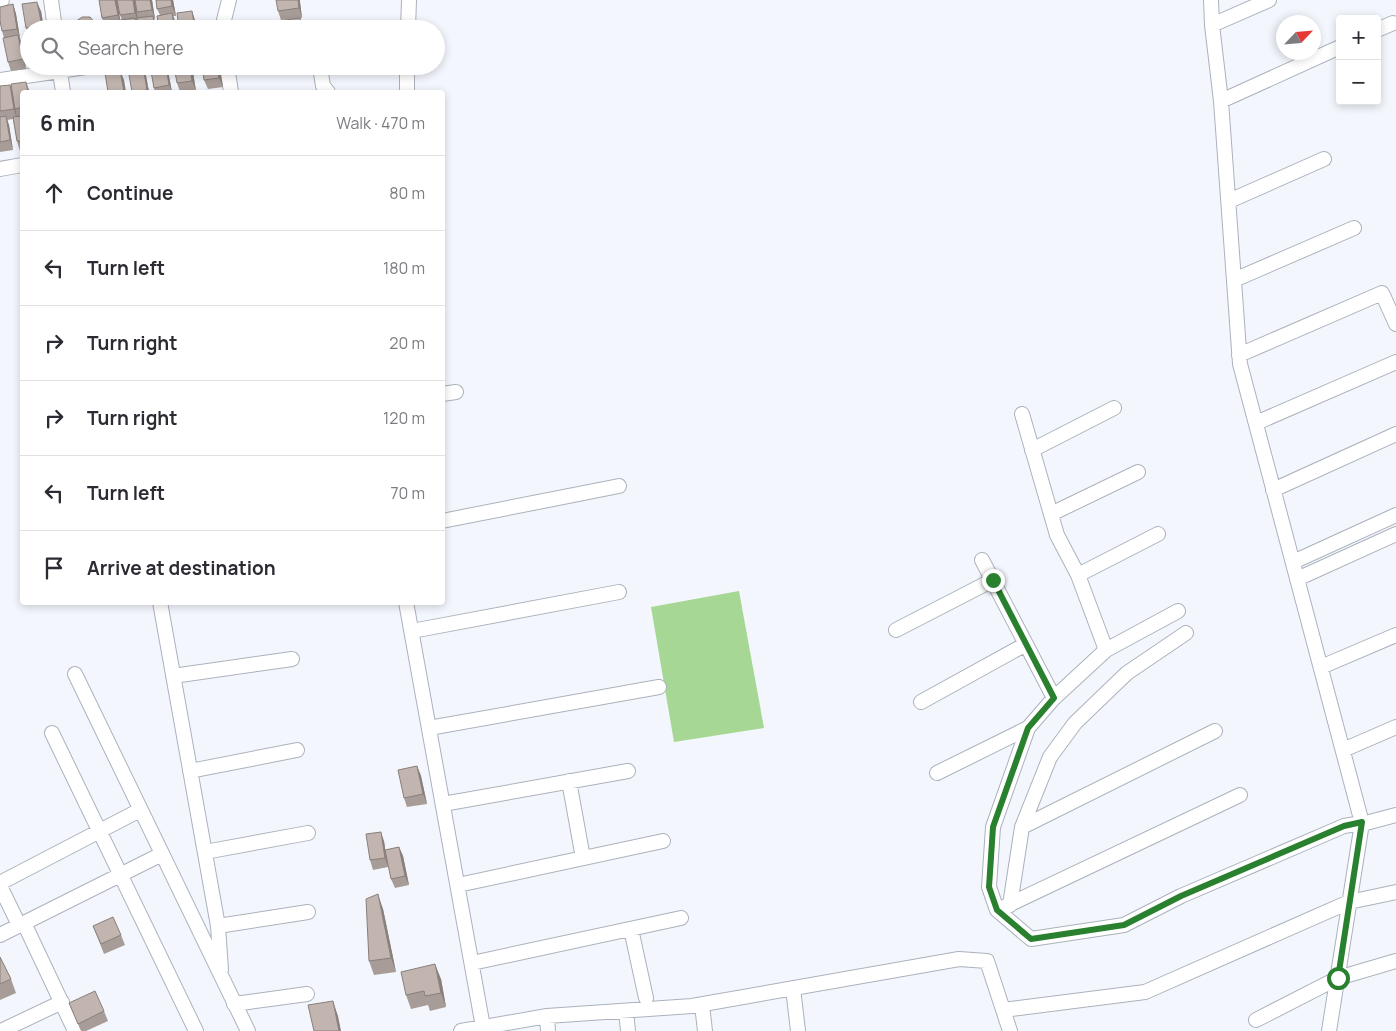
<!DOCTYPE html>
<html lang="en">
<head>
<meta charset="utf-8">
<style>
  :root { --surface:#fff; --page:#f2f2f3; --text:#2b2b33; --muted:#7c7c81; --line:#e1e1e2 }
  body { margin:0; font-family:Manrope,sans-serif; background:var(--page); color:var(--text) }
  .controls { position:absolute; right:15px; top:15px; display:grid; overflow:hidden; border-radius:5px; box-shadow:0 2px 8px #0003 }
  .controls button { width:45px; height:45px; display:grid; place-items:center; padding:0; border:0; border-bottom:1px solid var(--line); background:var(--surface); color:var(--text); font:25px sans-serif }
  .compass { position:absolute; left:1276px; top:15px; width:45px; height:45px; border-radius:50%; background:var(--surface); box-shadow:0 2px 8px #0003; rotate:64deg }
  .stop { position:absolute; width:15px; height:15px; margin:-11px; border:4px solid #29802e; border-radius:50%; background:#fff }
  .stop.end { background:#29802e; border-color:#fff; box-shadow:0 1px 5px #0008 }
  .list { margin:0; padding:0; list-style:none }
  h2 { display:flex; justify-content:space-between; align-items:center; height:65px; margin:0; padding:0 20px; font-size:21px }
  h2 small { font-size:16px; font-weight:400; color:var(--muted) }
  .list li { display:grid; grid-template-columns:32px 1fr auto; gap:15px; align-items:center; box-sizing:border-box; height:75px; padding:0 20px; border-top:1px solid var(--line) }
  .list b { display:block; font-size:19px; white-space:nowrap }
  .list em { font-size:16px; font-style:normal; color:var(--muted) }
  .icon { flex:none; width:28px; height:28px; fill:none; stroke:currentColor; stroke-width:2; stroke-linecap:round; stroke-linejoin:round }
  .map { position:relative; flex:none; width:1396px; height:1031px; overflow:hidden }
  .search { position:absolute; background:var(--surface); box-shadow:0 2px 8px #0003; left:20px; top:20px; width:425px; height:55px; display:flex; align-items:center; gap:12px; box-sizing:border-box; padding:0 18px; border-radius:28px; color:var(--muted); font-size:19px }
  .panel { position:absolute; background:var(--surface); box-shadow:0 2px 8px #0003; left:20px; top:90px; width:425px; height:515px; border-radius:5px }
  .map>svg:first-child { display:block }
  .green { fill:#a7d794 }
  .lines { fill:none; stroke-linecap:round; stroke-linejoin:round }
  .street-casing { stroke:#abb2bc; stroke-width:16 }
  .street { stroke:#fff; stroke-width:14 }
  .wall { fill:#a79c97 }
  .shaded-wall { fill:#887f7b }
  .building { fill:#c2b5b0; stroke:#887f7b }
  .route { stroke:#29802e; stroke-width:6 }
</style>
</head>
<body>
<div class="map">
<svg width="1396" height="1031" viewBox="0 0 1396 1031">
  <rect width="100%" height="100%" fill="#f3f7fd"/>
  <!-- green -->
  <path class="green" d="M739,591L764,728L674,742L651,607Z"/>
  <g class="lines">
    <defs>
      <path id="street" d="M0,0H2
        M51,0L55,29
        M1211,0L1212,25L1221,101L1240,364L1362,823L1329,1031
        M1212,25L1269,0
        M224,29V20L229,0
        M408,29L409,0
        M1377,30L1393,23
        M59,66L63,92
        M227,66L231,92
        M321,73L323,86L328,92
        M0,80L92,66
        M407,92V66
        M1221,101L1340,47
        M0,169L22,165
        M1229,201L1324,159
        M1234,280L1354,228
        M1239,355L1382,293L1396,324
        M442,394L456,392
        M1022,414L1057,535L1078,575L1106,650
        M1256,423L1396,362
        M1032,450L1114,408
        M1273,490L1396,434
        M1051,514L1138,472
        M442,521L619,486
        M982,560L1054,698
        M1293,562L1396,515
        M1078,575L1158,534
        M1297,579L1396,534
        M160,602L218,926L221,970
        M406,602L483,1027
        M1178,611L1106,650L1054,698L1028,728L993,827L989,887L997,910L1031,939L1124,925L1181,896L1344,826L1362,823
        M896,630L993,580
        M412,631L619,592
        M1321,667L1396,635
        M75,674L248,1031
        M173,676L292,659
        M921,702L1026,644
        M429,728L659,687
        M52,733L196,1031
        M1343,750L1396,727
        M190,771L297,750
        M937,773L1028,728
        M569,781L583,858
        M443,804L628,771
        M1362,824L1396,815
        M1022,827L1215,731
        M205,852L308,833
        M0,883L140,810
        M458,885L663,841
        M0,886L19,925
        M1010,905L1022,827L1050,757L1075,723L1127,673L1186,633
        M1004,907L1240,795
        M24,923L75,1031
        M218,926L308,912
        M631,929L646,998
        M0,935L162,854
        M472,963L681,918
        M793,988L798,1031
        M234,1004L307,994
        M702,1005L705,1031
        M1003,1010L1145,992L1349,902L1396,892
        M626,1011L628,1031
        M547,1016L548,1031
        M1256,1020L1338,978L1396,961
        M1,1031L62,1002
        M461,1031L547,1016L692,1006L959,959L987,961L1010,1031"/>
    </defs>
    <!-- street casing -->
    <use href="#street" class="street-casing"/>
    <!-- street -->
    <use href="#street" class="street"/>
  </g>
  <!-- wall -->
  <path class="wall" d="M99,0H117L120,20H122L120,15L117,0H152L155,19H154L156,25L137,22L139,29L121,25H118L104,23L102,18Z
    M156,0H173L176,16H173L177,29H159L160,15L157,9Z
    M300,2L302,18L281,20L278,11Z
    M13,4L16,14L20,38L22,45L26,69L11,71L8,62L4,38L2,31Z
    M41,11L44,29H29V34L26,28Z
    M33,66H47L34,69Z
    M150,66H167L168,71L172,92H155L154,88Z
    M192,66L196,91L180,92L177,83Z
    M202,66H219L223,87L208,89L204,80Z
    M248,66H271L272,72L251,74Z
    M146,76L149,92H132Z
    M26,82L30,92H22V151H20L17,141L13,119L7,120L9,125L13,150L0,152V86L12,92Z
    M417,766L421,776L427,804L407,807L404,798Z
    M384,841L385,850L399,847L403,856L409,885L395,888L391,879L386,852L388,867L373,870L370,860Z
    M383,909L396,972L374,975L369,961Z
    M93,926L121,935L125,945L104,954Z
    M0,957L11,979L16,993L0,1000Z
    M441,979L446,1007L430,1011L428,1005L411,1009L406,995Z
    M69,1003L104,1011L108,1021L86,1031H81Z"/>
  <!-- shaded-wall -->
  <path class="shaded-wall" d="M115,0H117L121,25L118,15Z
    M133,0H135L138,22L135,13Z
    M150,0H152L155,19L152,10Z
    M171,0H173L176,16L172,6Z
    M298,0H300V2L302,18L299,8Z
    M37,2L41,11L44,29H43L42,26Z
    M13,4L16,14L20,38L17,29Z
    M192,11L195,20L197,29H195Z
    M172,13L176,23L177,29H175Z
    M153,16L156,25L157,29H155Z
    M300,18L303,29H301Z
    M18,35L22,45L26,69L23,59Z
    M143,66L146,76L149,92H148L147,90Z
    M166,66H167L168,71L172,92L169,85Z
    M190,66H192L196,91L192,81Z
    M217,66H219L223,87L219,78Z
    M120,70L124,80L126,92H124Z
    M10,85L13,94L17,119L14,109Z
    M6,116L9,125L13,150L10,140Z
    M417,766L421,776L427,804L423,794Z
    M381,832L384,841L388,867L385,858Z
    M399,847L403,856L409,885L405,876Z
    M378,894L383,909L396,972L391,958Z
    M435,964L441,979L446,1007L441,993Z
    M333,1001L338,1016L341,1031H339Z"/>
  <!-- building -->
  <path class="building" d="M99,0H115L118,15L102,18Z
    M117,0H133L135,13L120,15Z
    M135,0H150L152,10L137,12Z
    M156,0H171L172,6L157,9Z
    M276,0H298L299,8L278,11Z
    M37,2L42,26L26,28L22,4Z
    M13,4L17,29L2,31L0,21V7Z
    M192,11L195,29H179L177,13Z
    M172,13L175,29H159L157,16Z
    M153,16L155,29H139L137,18Z
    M82,17H90L95,23L94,29H72L75,22Z
    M135,18L137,29H122L120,20Z
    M300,18L301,29H279L278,21Z
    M116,21L117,29H102L101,23Z
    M29,34V49L26,35Z
    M18,35L23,59L8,62L3,38Z
    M143,66L147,90L132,92L128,69Z
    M150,66H166L169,85L154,88Z
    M174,66H190L192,81L177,83Z
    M202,66H217L219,78L204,80Z
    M120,70L124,92H108L105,73Z
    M26,82L28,92H22V107L15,109L11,84Z
    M10,85L14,109L0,111V86Z
    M6,116L10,140L0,142V117Z
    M22,116V141H17L13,117Z
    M417,766L423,794L404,798L398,770Z
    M381,832L385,858L370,860L366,834Z
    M399,847L405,876L391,879L385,850Z
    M378,894L391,958L369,961L366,899Z
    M113,917L121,935L101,944L93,926Z
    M0,957L11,979L0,984Z
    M435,964L441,993L425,996L424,991L406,995L401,972Z
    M95,991L104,1011L78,1024L69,1003Z
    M333,1001L339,1031H314L308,1005Z"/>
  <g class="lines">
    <!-- route -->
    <path class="route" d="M993,580L1054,698L1028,728L993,827L989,887L997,910L1031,939L1124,925L1181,896L1344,826L1362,822L1338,978"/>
  </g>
</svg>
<div class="controls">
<button>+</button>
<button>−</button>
</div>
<svg class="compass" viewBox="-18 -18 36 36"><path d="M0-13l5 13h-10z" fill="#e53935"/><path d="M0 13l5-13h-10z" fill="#7c7c81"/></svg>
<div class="stop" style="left:1338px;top:978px"></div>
<div class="stop end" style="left:993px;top:580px"></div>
<div class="search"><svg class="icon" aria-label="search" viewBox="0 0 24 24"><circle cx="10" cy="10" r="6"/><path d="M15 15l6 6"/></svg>Search here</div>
<section class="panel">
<h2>6 min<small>Walk · 470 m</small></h2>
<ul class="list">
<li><svg class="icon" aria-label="ahead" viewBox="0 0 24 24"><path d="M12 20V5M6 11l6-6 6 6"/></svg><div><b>Continue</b></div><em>80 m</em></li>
<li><svg class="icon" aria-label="left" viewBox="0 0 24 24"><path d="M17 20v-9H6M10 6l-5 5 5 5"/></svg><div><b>Turn left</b></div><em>180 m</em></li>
<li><svg class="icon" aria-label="right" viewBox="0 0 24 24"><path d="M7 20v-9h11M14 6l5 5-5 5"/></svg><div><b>Turn right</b></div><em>20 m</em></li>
<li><svg class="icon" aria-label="right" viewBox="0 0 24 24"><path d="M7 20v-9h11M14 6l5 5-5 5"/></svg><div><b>Turn right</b></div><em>120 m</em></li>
<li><svg class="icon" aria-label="left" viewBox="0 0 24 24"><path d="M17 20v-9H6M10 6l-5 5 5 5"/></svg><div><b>Turn left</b></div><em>70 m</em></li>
<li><svg class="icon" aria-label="arrive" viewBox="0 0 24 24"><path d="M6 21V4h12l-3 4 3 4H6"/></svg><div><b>Arrive at destination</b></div></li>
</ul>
</section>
</div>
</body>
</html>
